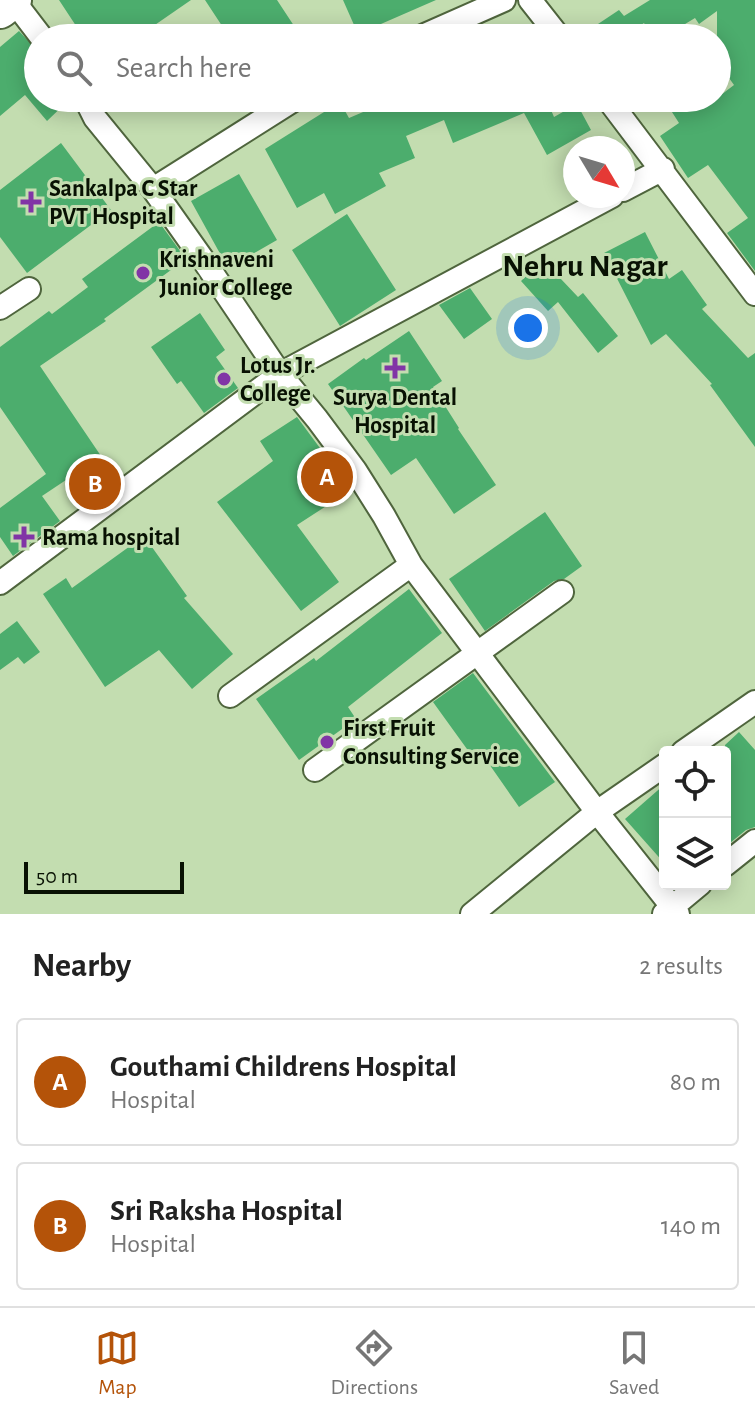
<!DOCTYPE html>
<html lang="en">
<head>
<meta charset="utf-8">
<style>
  :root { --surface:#fff; --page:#f6f6f6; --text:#222; --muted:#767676; --line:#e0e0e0; --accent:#b45309 }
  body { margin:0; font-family:"Alegreya Sans",sans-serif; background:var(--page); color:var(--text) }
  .controls { position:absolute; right:24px; bottom:24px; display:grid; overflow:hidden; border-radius:8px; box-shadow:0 4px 20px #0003 }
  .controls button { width:72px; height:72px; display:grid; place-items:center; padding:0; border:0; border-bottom:2px solid var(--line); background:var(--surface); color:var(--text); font:40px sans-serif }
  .compass { position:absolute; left:563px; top:136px; width:72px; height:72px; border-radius:50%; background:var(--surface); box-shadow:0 4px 20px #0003; rotate:128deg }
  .scale { position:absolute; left:24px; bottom:20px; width:160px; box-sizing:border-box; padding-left:8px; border:4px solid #081103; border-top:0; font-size:22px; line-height:28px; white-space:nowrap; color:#081103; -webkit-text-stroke:6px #c3ddb0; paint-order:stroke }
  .you { position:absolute; left:528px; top:328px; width:28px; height:28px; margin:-20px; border:6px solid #fff; border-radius:50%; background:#1a73e8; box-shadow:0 0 0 12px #1a73e833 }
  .badge { display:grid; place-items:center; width:52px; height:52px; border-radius:50%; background:var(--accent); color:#fff; font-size:26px; font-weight:700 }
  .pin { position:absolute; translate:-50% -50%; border:4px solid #fff; box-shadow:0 2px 8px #0006 }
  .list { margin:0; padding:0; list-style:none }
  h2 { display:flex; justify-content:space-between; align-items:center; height:104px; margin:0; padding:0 32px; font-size:34px }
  h2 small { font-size:26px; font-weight:400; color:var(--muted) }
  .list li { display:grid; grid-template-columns:52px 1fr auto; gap:24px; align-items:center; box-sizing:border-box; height:128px; margin:0 16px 16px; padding:0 16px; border:2px solid var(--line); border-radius:8px }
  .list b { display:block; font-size:30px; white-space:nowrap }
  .list p { margin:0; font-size:26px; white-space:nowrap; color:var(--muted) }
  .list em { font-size:26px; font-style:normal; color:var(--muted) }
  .icon { flex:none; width:44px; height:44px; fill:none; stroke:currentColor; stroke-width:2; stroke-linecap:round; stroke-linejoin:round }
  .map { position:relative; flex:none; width:755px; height:914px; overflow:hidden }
  .search { position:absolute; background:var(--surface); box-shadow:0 4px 20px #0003; left:24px; right:24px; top:24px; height:88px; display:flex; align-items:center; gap:20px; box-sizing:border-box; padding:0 28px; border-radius:44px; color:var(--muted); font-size:30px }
  .sheet { height:392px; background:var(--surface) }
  nav { display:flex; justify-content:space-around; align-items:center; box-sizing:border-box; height:112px; border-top:2px solid var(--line); background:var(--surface); font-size:22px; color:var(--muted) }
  nav a { display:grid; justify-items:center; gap:4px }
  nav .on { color:var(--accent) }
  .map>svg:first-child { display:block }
  .building { fill:#4cad6d }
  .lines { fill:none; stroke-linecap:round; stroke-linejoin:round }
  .street-casing { stroke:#4f653d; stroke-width:26 }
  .primary-casing { stroke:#4f653d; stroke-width:40 }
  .street { stroke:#fff; stroke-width:22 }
  .primary { stroke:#fff; stroke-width:36 }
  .poi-dot { fill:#8135a6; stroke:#c3ddb0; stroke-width:3 }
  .labels { text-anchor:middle; stroke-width:6; stroke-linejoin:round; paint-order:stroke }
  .poi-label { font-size:24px; font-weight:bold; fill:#081103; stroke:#c3ddb0; text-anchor:start }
  .district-label { font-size:32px; font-weight:bold; fill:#081103; stroke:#c3ddb0 }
</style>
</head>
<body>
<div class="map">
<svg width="755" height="914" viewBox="0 0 755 914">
  <rect width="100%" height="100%" fill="#c3ddb0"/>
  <!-- building -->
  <path class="building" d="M59,0H191L136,38H84Z
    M205,0H277L302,38H230Z
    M343,0H436L358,34Z
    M650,0H755V271L727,233L748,218L708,165L688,178L660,136L679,123L663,98H717L734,85L717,61V11L699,24L695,18L662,38H653L644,23L622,38H577L619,10L624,16Z
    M19,31L38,51V98H71L47,121L25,95L0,116V47Z
    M396,98H560L548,103L554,117L577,104L591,130L547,155L524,113L453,143L444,120L406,136L415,158L379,173L386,186L335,214L324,193L297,208L265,149L340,102L349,118Z
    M61,143L111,210L27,273L0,237V190Z
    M239,174L277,240L228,268L191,201Z
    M347,214L396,290L340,326L292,250Z
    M159,222L186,259L104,319L106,321L40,366L101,456L98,458L113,481L86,502L69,478L42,496L60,521L13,556L0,537V508L46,474L0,407V347L49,311L52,314L88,287L82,279Z
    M645,232L669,279L682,270L707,305L702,309L748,358L755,353V447L710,385L712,384L666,334L651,345L604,253Z
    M543,260L578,297L583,293L618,336L598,353L558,302L548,311L521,281Z
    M470,288L492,319L464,339L439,305Z
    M200,313L225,350L216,357L238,388L204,413L181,381L177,384L151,347Z
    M409,331L442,381L433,387L459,428L458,429L496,485L454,514L416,458L391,475L328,384L364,358L366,360Z
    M297,417L351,490L297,525L339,582L301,611L217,502L273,461L260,441Z
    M545,512L582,566L564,579L554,581L485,631L449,579Z
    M144,536L187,596L184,598L233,654L192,689L159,650L105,687L43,594L66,578L72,588Z
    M409,589L442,633L348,707L356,719L299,760L256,699L314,658L316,661Z
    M17,621L40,652L24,664L18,657L0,670V634Z
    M473,673L555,782L519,807L480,751L472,756L433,702Z
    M739,732L755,750V827L746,830L725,847V745Z
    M665,784V864L625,819Z"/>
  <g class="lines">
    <defs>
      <path id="street" d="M13,0L42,38
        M530,0L560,38
        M418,38L504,0
        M85,98L95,118L153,189L204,261L280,374L317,419L355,470L384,516L411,565L597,812L678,914
        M607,98L755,294
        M153,189L297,98
        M623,190L663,169
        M0,308L29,289
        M0,583L280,374L612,196
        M230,696L411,565
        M683,752L755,702
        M315,770L562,592
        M725,865L755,841
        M472,914L597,812L665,765
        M664,914L700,884"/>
      <path id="primary" d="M0,10L13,0"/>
    </defs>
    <!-- street casing -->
    <use href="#street" class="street-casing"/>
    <!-- primary casing -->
    <use href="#primary" class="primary-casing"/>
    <!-- street -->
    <use href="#street" class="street"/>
    <!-- primary -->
    <use href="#primary" class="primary"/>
  </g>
  <!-- markers -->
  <g class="poi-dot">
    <path d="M27 190h8v8h8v8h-8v8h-8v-8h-8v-8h8z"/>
    <circle cx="143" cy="273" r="8"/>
    <path d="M391 356h8v8h8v8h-8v8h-8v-8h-8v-8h8z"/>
    <circle cx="224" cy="379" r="8"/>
    <path d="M20 525h8v8h8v8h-8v8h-8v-8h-8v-8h8z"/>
    <circle cx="327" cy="742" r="8"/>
  </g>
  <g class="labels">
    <!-- poi labels -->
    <g class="poi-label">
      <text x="49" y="196">Sankalpa C Star<tspan x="49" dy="28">PVT Hospital</tspan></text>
      <text x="159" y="267">Krishnaveni<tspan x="159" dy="28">Junior College</tspan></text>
      <text x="240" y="373">Lotus Jr.<tspan x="240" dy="28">College</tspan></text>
      <text x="395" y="405" text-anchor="middle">Surya Dental<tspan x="395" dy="28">Hospital</tspan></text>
      <text x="42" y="545">Rama hospital</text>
      <text x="343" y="736">First Fruit<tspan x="343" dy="28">Consulting Service</tspan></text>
    </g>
    <!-- district labels -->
    <g class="district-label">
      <text x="585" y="276">Nehru Nagar</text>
    </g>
  </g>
</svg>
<div class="controls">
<button><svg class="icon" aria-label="locate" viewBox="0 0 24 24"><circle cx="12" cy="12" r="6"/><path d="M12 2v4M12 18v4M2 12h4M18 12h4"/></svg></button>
<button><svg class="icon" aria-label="layers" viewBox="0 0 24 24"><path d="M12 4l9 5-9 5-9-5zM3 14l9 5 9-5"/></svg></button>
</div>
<svg class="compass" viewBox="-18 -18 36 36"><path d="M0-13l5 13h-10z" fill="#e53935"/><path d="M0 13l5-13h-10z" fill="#767676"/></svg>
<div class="scale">50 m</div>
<div class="you"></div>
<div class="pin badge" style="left:327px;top:477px">A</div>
<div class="pin badge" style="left:95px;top:484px">B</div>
<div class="search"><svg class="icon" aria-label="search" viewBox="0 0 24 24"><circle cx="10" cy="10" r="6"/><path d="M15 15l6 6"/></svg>Search here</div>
</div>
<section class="sheet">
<h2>Nearby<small>2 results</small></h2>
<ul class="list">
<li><span class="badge">A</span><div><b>Gouthami Childrens Hospital</b><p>Hospital</p></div><em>80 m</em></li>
<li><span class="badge">B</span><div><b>Sri Raksha Hospital</b><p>Hospital</p></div><em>140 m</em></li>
</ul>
</section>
<nav>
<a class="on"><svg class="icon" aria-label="map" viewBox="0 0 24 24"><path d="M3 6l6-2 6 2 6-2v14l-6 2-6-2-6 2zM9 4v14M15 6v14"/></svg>Map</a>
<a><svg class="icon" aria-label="directions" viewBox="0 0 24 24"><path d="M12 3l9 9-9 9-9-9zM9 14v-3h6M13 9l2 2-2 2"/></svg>Directions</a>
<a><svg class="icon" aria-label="saved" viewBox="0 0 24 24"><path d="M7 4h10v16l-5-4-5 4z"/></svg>Saved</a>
</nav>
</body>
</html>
